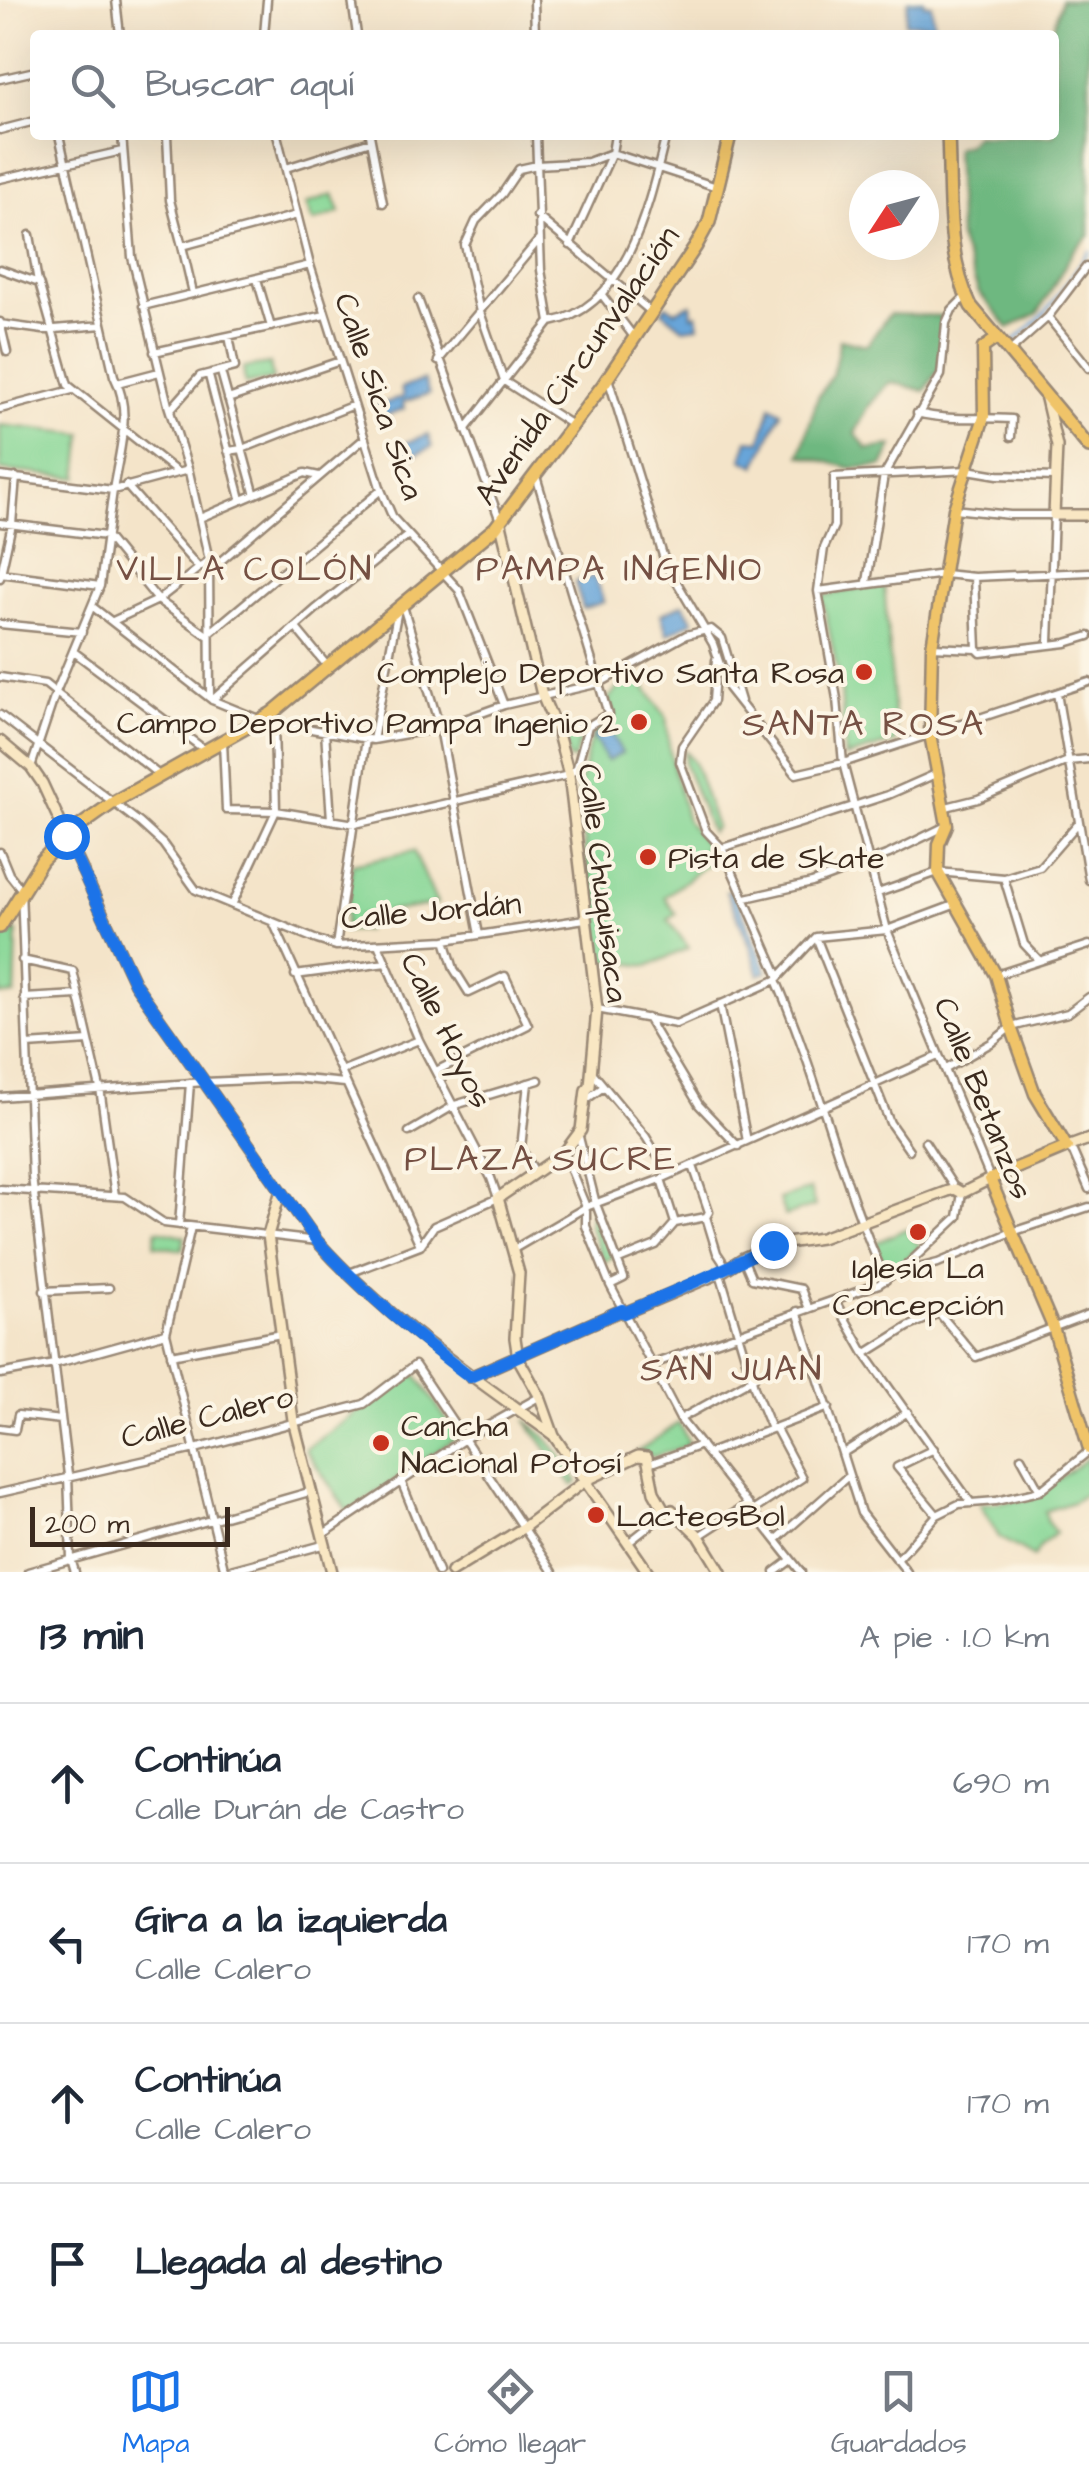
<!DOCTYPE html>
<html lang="es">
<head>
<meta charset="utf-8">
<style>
  :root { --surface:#fff; --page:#f6f6f7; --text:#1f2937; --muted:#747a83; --line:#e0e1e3; --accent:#1a73e8 }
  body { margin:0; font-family:"Architects Daughter",sans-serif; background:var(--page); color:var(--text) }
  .compass { position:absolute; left:849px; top:170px; width:90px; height:90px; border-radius:50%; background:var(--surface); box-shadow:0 10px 40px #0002; rotate:234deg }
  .scale { position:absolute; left:30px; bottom:25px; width:200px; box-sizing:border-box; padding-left:10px; border:5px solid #3b2a1e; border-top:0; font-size:28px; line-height:35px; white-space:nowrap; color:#3b2a1e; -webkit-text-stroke:8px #fcf5e5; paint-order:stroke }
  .stop { position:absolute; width:30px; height:30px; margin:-22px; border:8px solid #1a73e8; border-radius:50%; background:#fff }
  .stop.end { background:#1a73e8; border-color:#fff; box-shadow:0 2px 10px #0008 }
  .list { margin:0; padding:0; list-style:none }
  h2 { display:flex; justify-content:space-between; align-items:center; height:130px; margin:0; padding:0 40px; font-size:42px }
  h2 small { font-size:32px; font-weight:400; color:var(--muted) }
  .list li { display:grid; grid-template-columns:65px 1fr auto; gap:30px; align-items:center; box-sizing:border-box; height:160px; padding:0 40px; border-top:2px solid var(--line) }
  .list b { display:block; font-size:38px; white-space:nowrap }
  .list p { margin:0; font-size:32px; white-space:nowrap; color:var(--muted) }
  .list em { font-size:32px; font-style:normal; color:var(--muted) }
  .icon { flex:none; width:55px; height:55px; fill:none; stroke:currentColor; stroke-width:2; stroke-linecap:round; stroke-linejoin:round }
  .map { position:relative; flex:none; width:1089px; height:1572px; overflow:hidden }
  .search { position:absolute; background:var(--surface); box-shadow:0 10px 40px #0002; left:30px; right:30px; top:30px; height:110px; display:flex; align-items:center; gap:25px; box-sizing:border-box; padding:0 35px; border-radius:10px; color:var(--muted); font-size:38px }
  .sheet { height:770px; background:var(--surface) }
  nav { display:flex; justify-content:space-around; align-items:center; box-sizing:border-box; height:140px; border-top:2px solid var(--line); background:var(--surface); font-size:28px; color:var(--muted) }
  nav a { display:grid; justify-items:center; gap:5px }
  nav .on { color:var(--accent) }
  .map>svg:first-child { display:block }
  .green { fill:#88d797; stroke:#62805a; stroke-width:2.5 }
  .forest { fill:#6eb880; stroke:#54714f; stroke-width:2.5 }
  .water { fill:#67a5d9; stroke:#51687c; stroke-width:2.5 }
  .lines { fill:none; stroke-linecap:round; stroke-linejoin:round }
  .stream { stroke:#67a5d9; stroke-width:2.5 }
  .street-casing { stroke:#988774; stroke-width:11 }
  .secondary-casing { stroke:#988774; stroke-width:14 }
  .primary-casing { stroke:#988774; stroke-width:15 }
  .highway-casing { stroke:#988774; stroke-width:16 }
  .street { stroke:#fff; stroke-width:6 }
  .secondary { stroke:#f9e7c3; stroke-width:9 }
  .primary { stroke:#f0c469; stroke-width:10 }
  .highway { stroke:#f0c469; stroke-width:11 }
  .route { stroke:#1a73e8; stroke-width:12 }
  .poi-dot { fill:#c8321e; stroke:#fcf5e5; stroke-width:4 }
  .labels { text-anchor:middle; stroke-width:8; stroke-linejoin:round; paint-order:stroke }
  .street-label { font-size:32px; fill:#3b2a1e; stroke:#fcf5e5 }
  .poi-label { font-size:32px; fill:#3b2a1e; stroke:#fcf5e5; text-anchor:start }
  .neighbourhood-label { font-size:35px; letter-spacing:2.5px; fill:#755043; stroke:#fcf5e5 }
</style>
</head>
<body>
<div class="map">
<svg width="1089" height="1572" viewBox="0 0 1089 1572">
  <rect width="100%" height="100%" fill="#fcf5e5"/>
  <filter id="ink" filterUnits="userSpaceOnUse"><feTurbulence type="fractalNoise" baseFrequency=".01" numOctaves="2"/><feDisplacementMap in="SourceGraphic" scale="20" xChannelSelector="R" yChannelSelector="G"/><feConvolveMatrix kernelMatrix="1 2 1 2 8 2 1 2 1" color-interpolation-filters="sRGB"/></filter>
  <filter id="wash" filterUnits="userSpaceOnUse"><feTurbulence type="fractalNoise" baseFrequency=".0048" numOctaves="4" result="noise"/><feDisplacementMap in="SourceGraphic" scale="40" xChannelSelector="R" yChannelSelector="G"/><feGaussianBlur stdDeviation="2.25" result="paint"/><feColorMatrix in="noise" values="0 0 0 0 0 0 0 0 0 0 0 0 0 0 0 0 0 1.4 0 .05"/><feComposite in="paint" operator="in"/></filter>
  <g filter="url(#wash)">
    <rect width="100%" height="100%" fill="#f4e4c9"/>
    <!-- green -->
    <path class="green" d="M333,194L340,212L313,222L306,204Z
      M270,364L273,379L245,384L243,368Z
      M0,425L83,434L78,478L0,470Z
      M884,583L896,742L845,757L841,689L822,596Z
      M635,673L666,717L670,754L687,821L707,846L702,850L709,862L665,897L676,914L668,920L689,948L648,966L599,960L578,791L592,733L614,719L608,699L625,680L624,676Z
      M580,730L582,733L574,760L569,759L563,734Z
      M685,751L694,763L716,827L711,832L684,763Z
      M414,851L437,904L360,916L365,930L344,931L352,864Z
      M13,929L17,933L15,995H0V947L4,935Z
      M810,1189L815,1206L785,1216L779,1199Z
      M591,1210L597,1211L614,1257L604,1262L589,1226Z
      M905,1229L921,1247L892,1270L886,1269L873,1244Z
      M157,1230L185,1236L182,1250L154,1245Z
      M410,1375H417L458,1437L348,1512L305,1449Z
      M526,1420C549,1437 563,1458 578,1482L573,1486Z
      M679,1423L688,1441L686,1446L653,1457L638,1451Z
      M1087,1458L1089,1491L1073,1502L1045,1511L1048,1523L1056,1533L1041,1545L1034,1557L999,1537L980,1504L1032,1499Z"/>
    <!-- forest -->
    <path class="forest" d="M1061,0H1089V236L1074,250L1038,313L1009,328L979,293L959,239L955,148L967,144L975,135H1054V35H1051Z
      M889,314L942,316L940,367L925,391L890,382L869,406L855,433L867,449L893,446L883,466L851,468L800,455L817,399L833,373L840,339L867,345Z"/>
    <!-- water -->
    <path class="water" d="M924,0V4H931L934,24L905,23L908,1Z
      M691,304L692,316L697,314L699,326L683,328L662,311L666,305L675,311Z
      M424,380L429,394L403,402L404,409L384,416L381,409L377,410L376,406L403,397L401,388Z
      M771,406L781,412L756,466L742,459L748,440L761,441Z
      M428,434L432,447L406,459L403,444Z
      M594,576L604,602L583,609L575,582Z
      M683,604L693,621L667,634L661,614Z
      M608,728L622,753L607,761L593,737Z
      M733,889L768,972L759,975L749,943L726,892Z"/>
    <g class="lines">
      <!-- stream -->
      <path class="stream" d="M1011,344L1045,313L1089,251"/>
    </g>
  </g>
  <g filter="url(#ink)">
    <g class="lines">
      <defs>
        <path id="street" d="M116,0L120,35
          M352,0L357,35
          M534,0L535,35
          M264,35L267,0
          M0,79L35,71
          M0,130L35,121
          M59,135L114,376C133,412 119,452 113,490L188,470
          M122,135L132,257L168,405L189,472L209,560L210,697
          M167,135L170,200L182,246
          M277,135L310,265L381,490L393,518L459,590L504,705
          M370,135L383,203
          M286,168L371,141
          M0,179L122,151
          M537,216L650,311
          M30,235L38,282
          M570,245L612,153L615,135
          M0,269L39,283L68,385L177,472
          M257,279L271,327
          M193,293L182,246L297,215
          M602,295L634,337
          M418,299L499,518
          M143,306L310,265
          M1048,317L1089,368
          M0,322L7,352
          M550,322C628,309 650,200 666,135
          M0,324L43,330L102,325
          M1010,351L1048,317L1086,267L1089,268
          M154,352L325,315
          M438,361L538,241
          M221,372L254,492
          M209,376L241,499
          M608,378L665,562L713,644L728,688L796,774L843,763L1089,682
          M117,383L159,372
          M228,399L340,361
          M0,409L72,390
          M171,409L200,376L235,367L229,336
          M917,413C949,421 979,417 1012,419L1011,437
          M572,425L504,381L480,312L465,245L476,221L502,194L519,169L537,165L588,162L612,153L717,187
          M465,430L550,322L541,270L536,135
          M228,451L242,449L354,405
          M0,476L113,490L100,586L56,692L31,767
          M536,476L608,714L588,726L557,730
          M126,485L199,568
          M954,509L1010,515H1054L1049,642
          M200,518L305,473L319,476
          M0,523L106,536L158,600L207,635L381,490
          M210,570L365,438
          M0,573L100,586
          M974,577L977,649
          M0,578L12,524L16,477
          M867,582L884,475L941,375L946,323L952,310L966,296
          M818,591L944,574L974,577L1089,572
          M403,606L440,728L479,935
          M93,607L212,700L261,720L373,740L440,728L504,705L600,683L686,635L711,629L722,638L741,701
          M113,621L158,600L208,561
          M0,624L82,632
          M295,627L329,668
          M932,647L977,649L981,653L1066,643L1089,636
          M74,652L205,750
          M716,660L713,701L682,746L680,762L706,831L722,848L778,975
          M0,677L45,684L159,775
          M1057,693L1089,880
          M212,700L317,608L408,535
          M0,715L140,823L163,844L196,890L317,940L336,946L445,940L585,919
          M325,731L331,819
          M373,740L398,609
          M223,741L226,810L276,811L355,824L569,775L577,767L588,726
          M946,807L978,799L1068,761L1089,759
          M722,848L888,795L938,773
          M0,852L9,874L21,889L32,1177L68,1475L71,1559L75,1572
          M1004,878L1024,944L1039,960
          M878,893L938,872L1004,878L1040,867L1079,822
          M746,898L812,883L889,854L946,826
          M232,905L276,811L274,721
          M273,922L420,1245
          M816,937L890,1123L909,1150
          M336,946L366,739
          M22,960L73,971L100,1088L115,1196
          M295,975L386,963
          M996,975L1089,945
          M776,980C819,1078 841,1183 886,1280
          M24,998L78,995
          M720,1004L747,1141
          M597,1009L676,1024L776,980L816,937L887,930L954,905
          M647,1018L699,1105L738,1146
          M27,1045L89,1041
          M946,1069L991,1043L1011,1027L1068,1013L1089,997
          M341,1071L419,1040
          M436,1071L528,1025L505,976L469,993L454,969L445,940
          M592,1072L646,1137L669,1175
          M528,1083L521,1148L535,1172
          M0,1097L205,1082L294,1078L345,1083
          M584,1101L602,1088
          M409,1132L455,1105L539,1080
          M578,1133L596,1204L624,1278L610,1285
          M925,1142L955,1189
          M1068,1148L1073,1152L1089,1189
          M564,1153L586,1207V1226L610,1285L680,1419L801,1572
          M693,1166L709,1212L706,1217L717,1253L727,1268
          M990,1178L887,930L843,763L837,699L818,591L824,548L834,526V477L968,470L998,475L1054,477
          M0,1189L125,1197L164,1223L317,1241
          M675,1223L706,1217
          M179,1225L190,1083
          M191,1227L166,1333L225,1572
          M514,1249L586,1207L661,1179L938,1056
          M743,1258L752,1279L801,1289L809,1309
          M619,1260L656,1245L675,1223L661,1179
          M902,1272L938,1263L1012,1232L1089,1207
          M720,1273L755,1390L771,1429
          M347,1274L420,1246L434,1226L498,1198L491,1178L419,1040L378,944
          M44,1291L109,1288
          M835,1301L865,1354L971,1503
          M797,1311L861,1513L907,1572
          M865,1354L908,1327L939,1313L976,1357L1089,1314
          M171,1355L281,1334
          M653,1364L879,1284L908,1264L958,1217L962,1193
          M0,1374L54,1364L166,1333
          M680,1419L754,1378
          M0,1428L15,1430L18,1415L61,1420
          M934,1449L897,1467L937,1515
          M709,1453L829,1407
          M843,1453L908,1412
          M1021,1457L1040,1491
          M649,1464L701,1445
          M401,1481L438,1572
          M0,1493L195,1449L364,1404L415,1365L553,1572
          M754,1510L802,1478L776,1429
          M322,1535L466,1438L539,1397
          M699,1536L748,1504
          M776,1540L847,1477
          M628,1543L666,1513
          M897,1560L937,1515L959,1504L996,1501L1040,1491L1089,1451
          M28,1572L309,1492
          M223,1572L323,1545
          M775,1572L791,1560"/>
        <path id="secondary" d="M1046,399L1057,446L1054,515H1089
          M500,520L542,695L557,730L569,775L597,1009L590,1086L586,1090L581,1130L564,1153L498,1198L519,1273L515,1338L518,1358L540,1397L554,1436L648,1572
          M0,741L31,767L42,783L135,984L317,1241C386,1318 469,1374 552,1434
          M1067,1147L1089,1139
          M281,1190L268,1235L293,1420L332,1572
          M624,1313L720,1273L743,1258L773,1245L821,1238L948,1191L955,1189L962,1193L990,1179
          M470,1377L622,1310
          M451,1572L523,1528L585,1481L638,1456L647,1457L654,1492L666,1513L672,1510L699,1536L721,1572"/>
        <path id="primary" d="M997,338L983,348L984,417L954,509L932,647L930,734L947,825L939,844L938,872L996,975L1011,1027L1035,1094L1067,1147L990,1179L1053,1327L1089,1449"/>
        <path id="highway" d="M948,135C951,192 945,254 971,306L1089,447
          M0,927L42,860L66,836L114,802L272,713L495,528L603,385L696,246L709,222L730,135"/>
      </defs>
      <!-- street casing -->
      <use href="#street" class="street-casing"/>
      <!-- secondary casing -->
      <use href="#secondary" class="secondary-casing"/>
      <!-- primary casing -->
      <use href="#primary" class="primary-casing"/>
      <!-- highway casing -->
      <use href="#highway" class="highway-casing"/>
      <!-- street -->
      <use href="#street" class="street"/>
      <!-- secondary -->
      <use href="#secondary" class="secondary"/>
      <!-- primary -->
      <use href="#primary" class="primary"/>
      <!-- highway -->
      <use href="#highway" class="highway"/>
    </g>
  </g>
  <g class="lines" filter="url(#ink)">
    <!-- route -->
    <path class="route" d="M66,836L135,984L317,1241C363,1292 415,1335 470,1377L622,1310L624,1313C676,1291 723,1270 773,1245"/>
  </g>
  <!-- markers -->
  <g class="poi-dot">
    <circle cx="864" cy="672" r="10"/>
    <circle cx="639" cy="722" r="10"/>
    <circle cx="648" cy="857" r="10"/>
    <circle cx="918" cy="1232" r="10"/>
    <circle cx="381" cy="1443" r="10"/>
    <circle cx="596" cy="1515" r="10"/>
  </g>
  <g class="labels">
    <!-- street labels -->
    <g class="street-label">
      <text transform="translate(576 365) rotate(-55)" y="11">Avenida Circunvalación</text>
      <text transform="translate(380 396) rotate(71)" y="11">Calle Sica Sica</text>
      <text transform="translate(604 883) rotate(83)" y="11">Calle Chuquisaca</text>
      <text transform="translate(431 910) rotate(-5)" y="11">Calle Jordán</text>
      <text transform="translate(447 1030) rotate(64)" y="11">Calle Hoyos</text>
      <text transform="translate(984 1098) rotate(68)" y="11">Calle Betanzos</text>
      <text transform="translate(207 1416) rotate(-14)" y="11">Calle Calero</text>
    </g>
    <!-- poi labels -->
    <g class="poi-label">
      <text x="844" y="683" text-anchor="end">Complejo Deportivo Santa Rosa</text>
      <text x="619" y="733" text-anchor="end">Campo Deportivo Pampa Ingenio 2</text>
      <text x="668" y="868">Pista de Skate</text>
      <text x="918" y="1278" text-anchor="middle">Iglesia La<tspan x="918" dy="37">Concepción</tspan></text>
      <text x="401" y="1436">Cancha<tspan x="401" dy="37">Nacional Potosí</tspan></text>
      <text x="616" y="1526">LacteosBol</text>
    </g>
    <!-- neighbourhood labels -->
    <g class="neighbourhood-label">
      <text x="245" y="580">VILLA COLÓN</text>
      <text x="620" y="580">PAMPA INGENIO</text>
      <text x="864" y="735">SANTA ROSA</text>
      <text x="541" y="1170">PLAZA SUCRE</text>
      <text x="732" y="1380">SAN JUAN</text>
    </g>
  </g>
</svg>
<svg class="compass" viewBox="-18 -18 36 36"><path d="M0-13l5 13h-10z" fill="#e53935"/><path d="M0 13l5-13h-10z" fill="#747a83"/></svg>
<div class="scale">200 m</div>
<div class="stop" style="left:66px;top:836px"></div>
<div class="stop end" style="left:773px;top:1245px"></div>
<div class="search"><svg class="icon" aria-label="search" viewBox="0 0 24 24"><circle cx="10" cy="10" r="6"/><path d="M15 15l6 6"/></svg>Buscar aquí</div>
</div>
<section class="sheet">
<h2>13 min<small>A pie · 1.0 km</small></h2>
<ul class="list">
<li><svg class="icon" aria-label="ahead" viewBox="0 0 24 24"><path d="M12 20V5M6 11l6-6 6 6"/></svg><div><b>Continúa</b><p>Calle Durán de Castro</p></div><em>690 m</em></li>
<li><svg class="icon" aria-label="left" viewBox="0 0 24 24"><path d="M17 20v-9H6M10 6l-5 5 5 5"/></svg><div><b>Gira a la izquierda</b><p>Calle Calero</p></div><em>170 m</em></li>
<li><svg class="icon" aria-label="ahead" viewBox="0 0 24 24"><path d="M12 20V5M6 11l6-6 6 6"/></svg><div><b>Continúa</b><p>Calle Calero</p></div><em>170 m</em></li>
<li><svg class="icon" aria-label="arrive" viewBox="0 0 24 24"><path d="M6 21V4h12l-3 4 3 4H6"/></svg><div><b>Llegada al destino</b></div></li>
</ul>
</section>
<nav>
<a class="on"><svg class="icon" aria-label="map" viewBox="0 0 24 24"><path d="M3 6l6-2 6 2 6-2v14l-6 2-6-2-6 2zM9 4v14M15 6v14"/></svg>Mapa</a>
<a><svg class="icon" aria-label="directions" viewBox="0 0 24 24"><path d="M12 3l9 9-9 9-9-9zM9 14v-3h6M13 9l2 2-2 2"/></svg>Cómo llegar</a>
<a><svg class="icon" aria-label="saved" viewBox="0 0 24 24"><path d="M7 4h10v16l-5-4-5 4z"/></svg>Guardados</a>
</nav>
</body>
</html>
